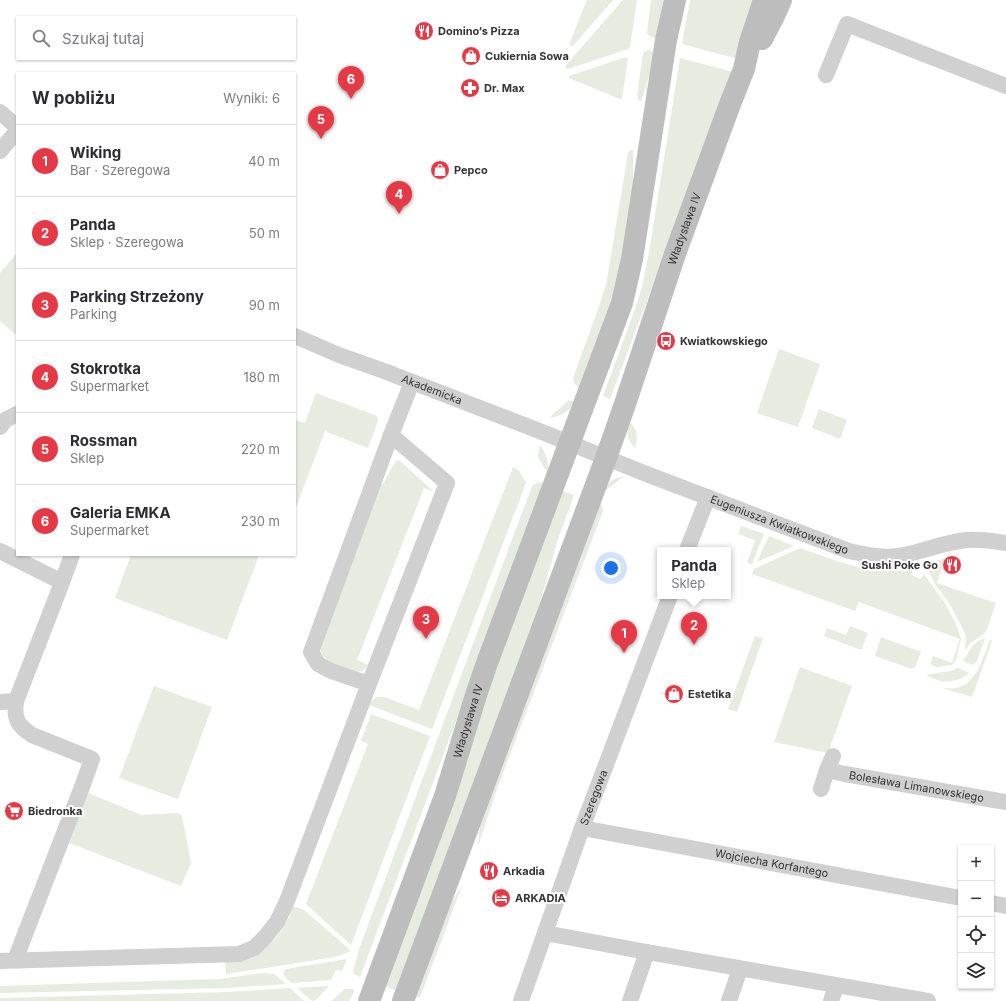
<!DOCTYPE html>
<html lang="pl">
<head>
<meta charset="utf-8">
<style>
  :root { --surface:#fff; --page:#f7f7f7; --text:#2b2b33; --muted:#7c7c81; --line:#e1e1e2; --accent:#e63946 }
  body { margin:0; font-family:Inter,sans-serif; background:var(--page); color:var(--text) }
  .controls { position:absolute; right:12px; bottom:12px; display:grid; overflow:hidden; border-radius:0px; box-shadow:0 1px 3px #0004 }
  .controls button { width:36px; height:36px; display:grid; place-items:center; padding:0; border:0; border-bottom:1px solid var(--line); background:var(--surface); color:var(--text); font:20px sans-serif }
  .you { position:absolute; left:611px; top:568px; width:14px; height:14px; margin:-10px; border:3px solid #fff; border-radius:50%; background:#1a73e8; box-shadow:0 0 0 6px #1a73e833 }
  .badge { display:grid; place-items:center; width:26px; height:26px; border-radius:50%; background:var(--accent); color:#fff; font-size:13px; font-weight:700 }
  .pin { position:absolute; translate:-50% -33px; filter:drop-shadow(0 1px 2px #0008) }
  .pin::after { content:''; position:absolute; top:21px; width:14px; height:12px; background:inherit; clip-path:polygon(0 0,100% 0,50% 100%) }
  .popup { position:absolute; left:657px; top:547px; width:74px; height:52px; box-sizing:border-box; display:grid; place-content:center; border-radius:0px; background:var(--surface); filter:drop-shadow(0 1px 3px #0005); font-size:13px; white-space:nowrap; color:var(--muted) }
  .popup b { font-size:15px; color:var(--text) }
  .popup::after { content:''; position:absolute; left:50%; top:100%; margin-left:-8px; border:8px solid transparent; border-top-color:var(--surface) }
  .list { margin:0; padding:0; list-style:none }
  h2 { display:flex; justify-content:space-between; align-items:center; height:52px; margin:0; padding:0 16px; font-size:17px }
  h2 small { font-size:13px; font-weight:400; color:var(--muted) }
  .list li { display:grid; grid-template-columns:26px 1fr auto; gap:12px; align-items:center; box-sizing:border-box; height:72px; padding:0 16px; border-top:1px solid var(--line) }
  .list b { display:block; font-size:15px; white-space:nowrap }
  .list p { margin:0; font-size:13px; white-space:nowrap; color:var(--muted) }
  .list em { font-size:13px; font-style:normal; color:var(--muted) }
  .icon { flex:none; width:22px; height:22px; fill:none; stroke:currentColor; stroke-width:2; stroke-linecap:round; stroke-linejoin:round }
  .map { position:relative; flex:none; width:1006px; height:1001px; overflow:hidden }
  .search { position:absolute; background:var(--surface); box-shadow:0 1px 3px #0004; left:16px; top:16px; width:280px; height:44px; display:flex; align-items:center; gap:10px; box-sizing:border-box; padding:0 14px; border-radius:0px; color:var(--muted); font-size:15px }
  .panel { position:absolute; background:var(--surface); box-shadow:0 1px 3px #0004; left:16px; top:72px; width:280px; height:484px; border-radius:0px }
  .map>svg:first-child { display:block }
  .green { fill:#e6ecdf }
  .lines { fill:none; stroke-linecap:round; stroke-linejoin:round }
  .minor { stroke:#d0d0d0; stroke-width:16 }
  .secondary { stroke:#bdbdbd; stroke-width:22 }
  .labels { text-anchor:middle; stroke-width:4; stroke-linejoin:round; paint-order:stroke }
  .poi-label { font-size:11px; font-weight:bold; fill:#333; stroke:#fff; text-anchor:start }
  .street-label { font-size:11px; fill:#333; stroke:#fff }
</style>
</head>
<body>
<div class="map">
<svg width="1006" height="1001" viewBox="0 0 1006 1001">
  <rect width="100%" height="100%" fill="#fff"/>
  <!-- green -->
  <path class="green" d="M587,0H613L573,46L569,45Z
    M623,0H637L630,47L628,49L568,69L566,68L565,67L566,65Z
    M651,0H663L658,38L651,37L647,33Z
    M690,0H755L738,59L682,44Z
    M648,50L655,52L653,65L641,101H640L638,99L637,95L643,54L644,52Z
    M626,57L628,59L622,98L620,99L569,78V76Z
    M680,58L733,72L610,399L603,396L634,312L642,287L649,253Z
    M633,150V194L620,278L581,388C575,385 574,384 573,378L600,304L607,280L628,153L629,151Z
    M17,253V336L0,321V273Z
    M779,349L820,364L798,427L757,413Z
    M316,393L377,416L378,421L368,448L325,431L295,510V420L305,423Z
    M569,400L576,402C569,411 561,416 550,418L552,415Z
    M819,409L847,420L840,439L812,428Z
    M628,422C638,427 638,438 635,448C627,439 626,434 628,422Z
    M540,445C546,453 548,460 548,470L545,469L538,457Z
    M399,460L434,492L424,488L357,660L368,665L364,670L355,672L333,665L322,655L320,647L379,485L384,483L394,464L396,461Z
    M513,467L519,471L526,483L432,729L369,705L371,701L377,697H384L419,710Z
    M624,476L605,491C609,480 613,479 624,476Z
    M539,482L545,484L360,977L354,974L353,973L359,949L532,486Z
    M560,490L574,495L557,542L536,618L397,991L384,986L494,667Z
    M597,503L601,504L603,511L498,786L478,846L481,814Z
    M741,526L764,534L752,564L747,563L755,540L738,534Z
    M769,536L794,546L757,562Z
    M800,548C826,557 852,568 880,571C891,572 903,570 914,568L911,575L921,579L924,574L946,605L956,624L961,639L956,660L952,665L937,667L930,664L933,656L952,663L960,639L859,602L855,611L752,574L754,569Z
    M131,555H259L227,640L115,598Z
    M945,558L937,583L996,603L986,632L971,643L965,650L966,637L960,623L949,603L935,584L925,565Z
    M850,626L868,633L861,650L824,636L827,628L846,635Z
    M755,636L763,638L737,712L728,709Z
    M881,637L921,652L915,667L912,669L875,656Z
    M985,638L977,661L973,665L963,661L972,647L978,641Z
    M990,640L992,641L972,697L939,687C944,688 950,689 955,688C977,685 983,657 990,640Z
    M800,667L852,686L828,753L774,742Z
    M958,668L969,673C962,680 951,682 941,681C936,680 931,677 926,675L951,671Z
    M154,686L212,707L178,799L119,778Z
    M371,714L430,736L351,945L306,904L368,744L361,741Z
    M86,792L141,815L178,813L182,816L191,863L181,886L69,843Z
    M462,886L421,995L420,997L416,998L442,918Z
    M292,906L304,910L350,950L349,952L335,957L226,974L225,961L266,947L275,939L281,931L289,917Z
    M347,959L342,971L336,970L331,980L292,983C288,980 282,976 284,971L286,969Z
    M264,973L274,974L286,984L227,988L0,993V986L220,979Z
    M329,986L316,1000L312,1001L297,988Z
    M290,988L304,1001H0V998L227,992Z
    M345,989H351L355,990L349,1001H331Z"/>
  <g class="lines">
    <!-- minor -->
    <g class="minor">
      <path d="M826,75L847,24L1006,86"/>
      <path d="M0,112L17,127"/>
      <path d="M0,151L17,131"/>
      <path id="s1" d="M295,336L339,355L384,371L537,430L649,475L849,551C867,555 885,559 904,555C925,551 945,542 966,540C980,539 993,541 1006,543"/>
      <path d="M0,427L5,420L17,414"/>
      <path d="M687,550L708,497"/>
      <path d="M0,551L62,582"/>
      <path d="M369,684L331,671L318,664L311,652L391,435"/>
      <path d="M0,702L16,701"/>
      <path d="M827,770L833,756"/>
      <path id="s2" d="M821,789L827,770L845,774L1006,802"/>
      <path id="s3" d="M582,828L961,898"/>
      <path d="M991,903L1006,906"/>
      <path d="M545,933L647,952L928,1001"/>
      <path d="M15,960L82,787L92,759L32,735C17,725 14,719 16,701L58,593L72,555"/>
      <path d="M0,961L239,954L254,948L266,936L277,922L287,901L369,684L447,483L391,435L412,382"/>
      <path id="s4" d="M521,1001L582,828L670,596"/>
      <path d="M630,1001L647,952"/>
      <path d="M729,1001L740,969"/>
      <path d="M831,1001L836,986"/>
    </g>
    <!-- secondary -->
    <g class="secondary">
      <path d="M762,39L773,18L781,0"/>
      <path id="s5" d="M369,1001L445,796L476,695L487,663L622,303L632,259L666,40L675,0"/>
      <path id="s6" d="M403,1001L606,458L624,407L675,254L730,104L744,69L750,42L764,0"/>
    </g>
  </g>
  <!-- icons -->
  <defs>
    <symbol id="restaurant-disc" viewBox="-11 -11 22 22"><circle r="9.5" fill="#e63946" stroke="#fff"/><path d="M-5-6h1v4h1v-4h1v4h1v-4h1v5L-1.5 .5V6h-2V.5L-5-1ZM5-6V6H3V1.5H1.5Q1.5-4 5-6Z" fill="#fff"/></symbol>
    <symbol id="shop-disc" viewBox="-11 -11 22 22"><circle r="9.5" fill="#e63946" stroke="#fff"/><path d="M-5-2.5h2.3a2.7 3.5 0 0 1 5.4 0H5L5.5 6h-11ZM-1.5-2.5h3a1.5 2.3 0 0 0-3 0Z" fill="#fff"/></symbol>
    <symbol id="pharmacy-disc" viewBox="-11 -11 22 22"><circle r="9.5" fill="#e63946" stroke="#fff"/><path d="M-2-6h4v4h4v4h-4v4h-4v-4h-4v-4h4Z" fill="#fff"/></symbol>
    <symbol id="bus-disc" viewBox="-11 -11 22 22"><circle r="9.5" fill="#e63946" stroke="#fff"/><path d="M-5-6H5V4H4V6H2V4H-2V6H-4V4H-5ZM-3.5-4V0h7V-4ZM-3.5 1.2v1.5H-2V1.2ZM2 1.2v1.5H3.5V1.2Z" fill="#fff"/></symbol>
    <symbol id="supermarket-disc" viewBox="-11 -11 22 22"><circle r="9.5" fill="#e63946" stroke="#fff"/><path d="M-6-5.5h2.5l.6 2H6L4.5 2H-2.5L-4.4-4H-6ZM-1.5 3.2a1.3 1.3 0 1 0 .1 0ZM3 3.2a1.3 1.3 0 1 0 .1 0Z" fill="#fff"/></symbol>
    <symbol id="hotel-disc" viewBox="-11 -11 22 22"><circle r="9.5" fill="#e63946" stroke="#fff"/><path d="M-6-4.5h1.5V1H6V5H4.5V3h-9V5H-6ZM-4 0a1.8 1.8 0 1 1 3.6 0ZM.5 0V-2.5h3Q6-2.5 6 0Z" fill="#fff"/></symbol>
  </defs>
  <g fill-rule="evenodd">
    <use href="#restaurant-disc" x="413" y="20" width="22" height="22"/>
    <use href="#shop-disc" x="460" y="45" width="22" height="22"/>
    <use href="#pharmacy-disc" x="459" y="77" width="22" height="22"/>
    <use href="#shop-disc" x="429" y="159" width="22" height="22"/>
    <use href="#bus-disc" x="655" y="330" width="22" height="22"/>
    <use href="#restaurant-disc" x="941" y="554" width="22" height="22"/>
    <use href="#shop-disc" x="663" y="683" width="22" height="22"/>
    <use href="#supermarket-disc" x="3" y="800" width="22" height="22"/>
    <use href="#restaurant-disc" x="478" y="860" width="22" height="22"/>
    <use href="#hotel-disc" x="490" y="887" width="22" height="22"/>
  </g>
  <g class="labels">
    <!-- poi labels -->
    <g class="poi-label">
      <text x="438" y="35">Domino‘s Pizza</text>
      <text x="485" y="60">Cukiernia Sowa</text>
      <text x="484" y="92">Dr. Max</text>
      <text x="454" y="174">Pepco</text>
      <text x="680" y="345">Kwiatkowskiego</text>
      <text x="938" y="569" text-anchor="end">Sushi Poke Go</text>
      <text x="688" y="698">Estetika</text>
      <text x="28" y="815">Biedronka</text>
      <text x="503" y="875">Arkadia</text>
      <text x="515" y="902">ARKADIA</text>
    </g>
    <!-- street labels -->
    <g class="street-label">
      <text dy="4" stroke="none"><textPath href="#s6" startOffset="822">Władysława IV</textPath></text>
      <text dy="4" stroke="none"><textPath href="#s1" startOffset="147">Akademicka</textPath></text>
      <text dy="4" stroke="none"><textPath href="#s1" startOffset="520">Eugeniusza Kwiatkowskiego</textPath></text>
      <text dy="4" stroke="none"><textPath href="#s5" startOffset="297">Władysława IV</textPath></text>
      <text dy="4" stroke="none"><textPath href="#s2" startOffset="111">Bolesława Limanowskiego</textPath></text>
      <text dy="4" stroke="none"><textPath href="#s4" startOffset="216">Szeregowa</textPath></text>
      <text dy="4" stroke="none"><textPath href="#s3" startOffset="193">Wojciecha Korfantego</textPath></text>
    </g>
  </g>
</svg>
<div class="controls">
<button>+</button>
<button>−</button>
<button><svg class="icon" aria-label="locate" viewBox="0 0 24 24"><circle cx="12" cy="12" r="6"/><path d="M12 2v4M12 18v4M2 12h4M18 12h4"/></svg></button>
<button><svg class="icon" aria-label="layers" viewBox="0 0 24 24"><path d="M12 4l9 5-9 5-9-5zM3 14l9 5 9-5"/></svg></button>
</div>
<div class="you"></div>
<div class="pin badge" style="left:624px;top:653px">1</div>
<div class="pin badge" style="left:694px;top:645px">2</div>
<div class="popup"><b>Panda</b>Sklep</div>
<div class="pin badge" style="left:426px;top:639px">3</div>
<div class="pin badge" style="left:399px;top:214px">4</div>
<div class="pin badge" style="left:321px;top:139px">5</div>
<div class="pin badge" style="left:351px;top:99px">6</div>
<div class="search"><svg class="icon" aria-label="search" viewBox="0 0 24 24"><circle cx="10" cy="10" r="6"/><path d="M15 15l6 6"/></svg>Szukaj tutaj</div>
<section class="panel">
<h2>W pobliżu<small>Wyniki: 6</small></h2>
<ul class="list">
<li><span class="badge">1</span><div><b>Wiking</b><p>Bar · Szeregowa</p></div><em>40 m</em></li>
<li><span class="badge">2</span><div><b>Panda</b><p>Sklep · Szeregowa</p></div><em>50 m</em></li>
<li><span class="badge">3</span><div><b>Parking Strzeżony</b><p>Parking</p></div><em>90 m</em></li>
<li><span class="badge">4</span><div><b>Stokrotka</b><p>Supermarket</p></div><em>180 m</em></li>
<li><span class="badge">5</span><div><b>Rossman</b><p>Sklep</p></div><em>220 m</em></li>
<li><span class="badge">6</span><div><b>Galeria EMKA</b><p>Supermarket</p></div><em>230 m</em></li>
</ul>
</section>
</div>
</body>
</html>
